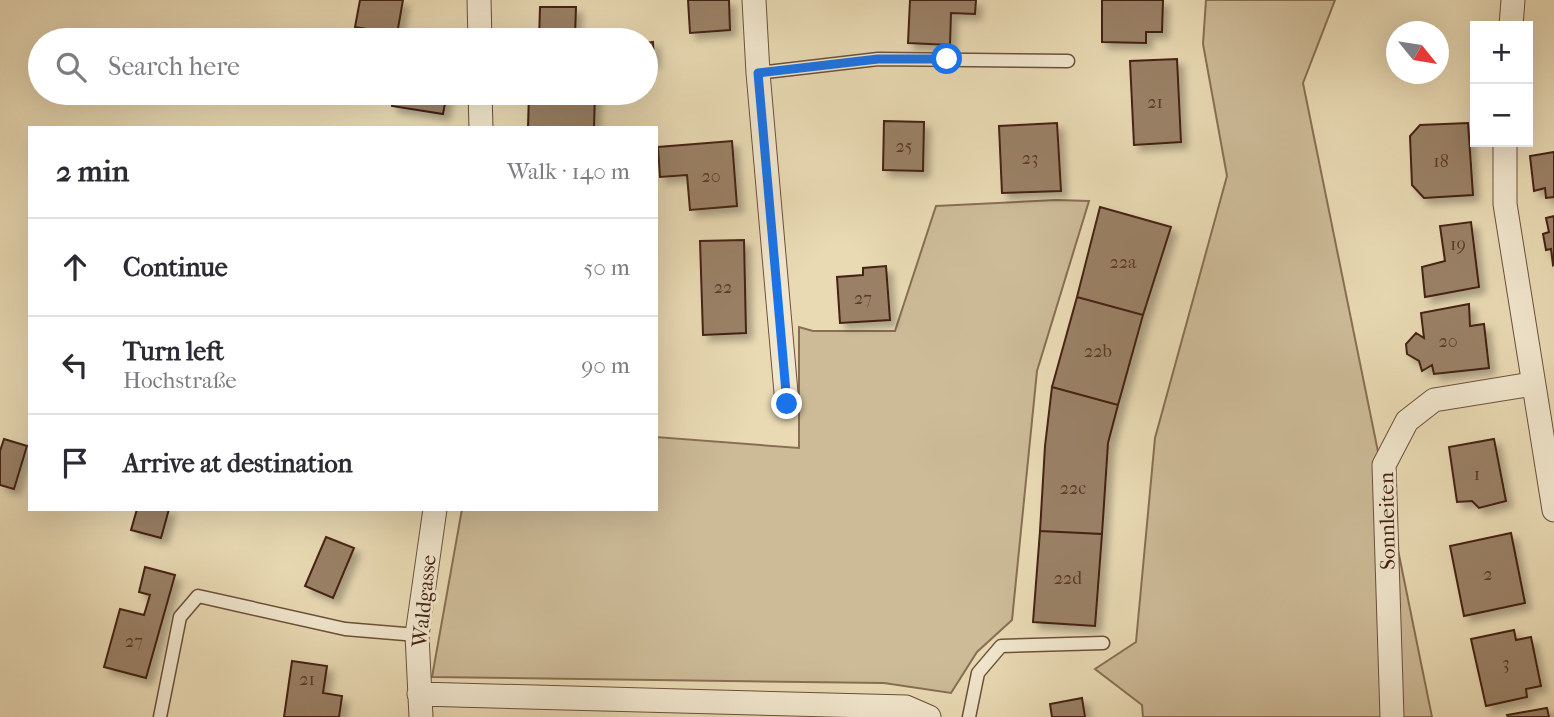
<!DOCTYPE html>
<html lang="en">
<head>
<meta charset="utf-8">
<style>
  :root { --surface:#fff; --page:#f2f2f3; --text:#2b2b33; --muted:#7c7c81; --line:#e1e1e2 }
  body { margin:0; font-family:"IM FELL French Canon",serif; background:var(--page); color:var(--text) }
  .controls { position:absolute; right:21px; top:21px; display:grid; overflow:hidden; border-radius:0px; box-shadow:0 7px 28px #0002 }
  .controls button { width:63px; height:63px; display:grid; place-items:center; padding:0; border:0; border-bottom:2px solid var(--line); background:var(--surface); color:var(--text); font:35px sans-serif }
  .compass { position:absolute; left:1386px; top:21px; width:63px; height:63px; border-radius:50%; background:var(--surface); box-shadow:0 7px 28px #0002; rotate:120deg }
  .stop { position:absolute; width:21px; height:21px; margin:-16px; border:5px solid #1a73e8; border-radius:50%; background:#fff }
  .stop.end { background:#1a73e8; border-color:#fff; box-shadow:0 2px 7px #0008 }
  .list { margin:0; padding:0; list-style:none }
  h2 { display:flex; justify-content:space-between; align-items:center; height:91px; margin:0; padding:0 28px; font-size:30px }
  h2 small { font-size:23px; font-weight:400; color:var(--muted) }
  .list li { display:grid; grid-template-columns:46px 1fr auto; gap:21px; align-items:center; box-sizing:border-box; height:98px; padding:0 28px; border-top:2px solid var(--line) }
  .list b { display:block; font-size:26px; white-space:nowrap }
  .list p { margin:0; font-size:23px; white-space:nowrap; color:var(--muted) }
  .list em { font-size:23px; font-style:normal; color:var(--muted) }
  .icon { flex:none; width:38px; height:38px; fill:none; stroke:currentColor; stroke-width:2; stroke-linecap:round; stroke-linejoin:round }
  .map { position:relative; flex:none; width:1554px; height:717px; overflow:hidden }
  .search { position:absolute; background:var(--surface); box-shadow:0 7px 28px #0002; left:28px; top:28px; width:630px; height:77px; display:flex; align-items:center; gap:18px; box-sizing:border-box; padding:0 24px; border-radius:38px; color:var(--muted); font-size:26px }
  .panel { position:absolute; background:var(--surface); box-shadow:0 7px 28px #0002; left:28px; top:126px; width:630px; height:385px; border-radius:0px }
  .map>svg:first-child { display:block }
  .green { fill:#cdbb98; stroke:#896e55; stroke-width:2 }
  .building { fill:#9a8166; stroke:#452112; stroke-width:2; filter:url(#shadow) }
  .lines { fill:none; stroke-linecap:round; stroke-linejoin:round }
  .service-casing { stroke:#6e4f3a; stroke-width:15 }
  .minor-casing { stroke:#6e4f3a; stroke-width:25 }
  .service { stroke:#f1e7ce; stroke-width:12 }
  .minor { stroke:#f1e7ce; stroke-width:23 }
  .route { stroke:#1a73e8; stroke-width:9 }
  .labels { text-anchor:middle; stroke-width:6; stroke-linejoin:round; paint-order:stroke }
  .number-label { font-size:18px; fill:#5a3927 }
  .street-label { font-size:21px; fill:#452112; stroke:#f1e7ce }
</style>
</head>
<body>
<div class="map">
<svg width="1554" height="717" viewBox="0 0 1554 717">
  <defs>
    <filter id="shadow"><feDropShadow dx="6" dy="6" stdDeviation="3.5" flood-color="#0004"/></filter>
  </defs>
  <rect width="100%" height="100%" fill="#e9dab4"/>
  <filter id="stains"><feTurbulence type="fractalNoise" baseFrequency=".00286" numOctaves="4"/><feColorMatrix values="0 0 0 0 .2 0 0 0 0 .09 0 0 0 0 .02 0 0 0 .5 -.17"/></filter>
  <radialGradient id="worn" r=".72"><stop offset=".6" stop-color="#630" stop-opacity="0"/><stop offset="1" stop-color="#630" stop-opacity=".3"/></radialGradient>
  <!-- green -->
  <path class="green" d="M1206,0H1335L1303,83L1432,717H1143L1142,705L1095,669L1136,642L1155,438L1227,176L1203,44Z
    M1056,200L1089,201L1037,371L1012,620L977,652L951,693L884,683L432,677L462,509H656V437L799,448V327L813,331H895L936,206Z"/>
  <!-- building -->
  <path class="building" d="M360,0H403L397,34L355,27Z
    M688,0H729L730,30L690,33Z
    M910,0H976L975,14L951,13L950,45L908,43Z
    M1102,0H1163L1162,32H1146V43L1102,42Z
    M540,7H576L575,36H583V40H539Z
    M653,42L654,61L646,62V43Z
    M1177,59L1181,142L1134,145L1130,61Z
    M394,93H447L443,114L392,106Z
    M529,93H595L594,128H528Z
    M884,121L924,122L923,171L883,170Z
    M1057,123L1061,191L1002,193L999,126Z
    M1468,123L1473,195L1424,198L1412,185L1410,136L1420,125Z
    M732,141L737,206L690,210L687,175L660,177L658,147Z
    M1554,152V197L1546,198L1545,188L1534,191L1530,156Z
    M1100,207L1171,227L1143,315L1077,297Z
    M1554,216V264L1553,265L1551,249L1546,250L1543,234L1549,232L1546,218Z
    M1471,222L1479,287L1425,297L1422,267L1445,261L1440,226Z
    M744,240L746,333L703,335L700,241Z
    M886,266L890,320L840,323L837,277L863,275V268Z
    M1077,297L1143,315L1118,405L1052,387Z
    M1469,304L1470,326L1484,324L1489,368L1434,374L1432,365L1422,371L1419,361L1407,354L1406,344L1416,333L1424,338L1421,313Z
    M1052,387L1118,405L1108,443L1102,534L1040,531L1045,446Z
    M4,439L27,446L14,489L0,485V451Z
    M1494,439L1506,501L1479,508L1472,501L1457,502L1449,447Z
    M137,509H169L161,538L131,530Z
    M1040,531L1102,534L1095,626L1033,622Z
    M1511,533L1525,603L1464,616L1450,546Z
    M326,537L354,548L333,598L305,586Z
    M145,567L175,575L146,678L104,667L120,609L144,615L150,595L139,592Z
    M1514,630L1516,640L1531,637L1541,686L1526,689L1527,697L1486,706L1471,639Z
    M292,661L327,666L323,693L342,696L339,717H284Z
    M1082,698L1085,717H1052L1050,704Z
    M1547,708L1549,717H1508L1507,715Z"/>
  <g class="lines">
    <defs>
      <path id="service" d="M758,73L878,59L1068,61
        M160,717L180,617L198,596L345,629L417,635
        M969,717L978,673L1001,646L1103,643"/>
      <path id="minor" d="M479,0L480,40
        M754,0L758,73L787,404
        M1511,26L1513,0
        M480,93L481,128
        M1505,142V204L1554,510
        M419,694L906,707L929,717
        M421,717L417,635L435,509
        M1392,717L1384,465L1407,421L1434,400L1532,384"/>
    </defs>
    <!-- service casing -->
    <use href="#service" class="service-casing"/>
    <!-- minor casing -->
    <use href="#minor" class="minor-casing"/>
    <!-- service -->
    <use href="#service" class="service"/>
    <!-- minor -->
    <use href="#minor" class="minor"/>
  </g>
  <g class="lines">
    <!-- route -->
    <path class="route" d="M787,404L758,73L878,59H947"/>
  </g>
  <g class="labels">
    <!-- number labels -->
    <g class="number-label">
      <text x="1155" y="108">21</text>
      <text x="904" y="152">25</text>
      <text x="1030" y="164">23</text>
      <text x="1441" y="167">18</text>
      <text x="711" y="182">20</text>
      <text x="1458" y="250">19</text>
      <text x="1123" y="268">22a</text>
      <text x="723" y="293">22</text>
      <text x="863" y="304">27</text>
      <text x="1448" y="347">20</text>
      <text x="1098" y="357">22b</text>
      <text x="1477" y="480">1</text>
      <text x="1073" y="494">22c</text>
      <text x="1488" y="580">2</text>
      <text x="1068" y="584">22d</text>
      <text x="134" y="647">27</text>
      <text x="1506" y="669">3</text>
      <text x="307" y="685">21</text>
    </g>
    <!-- street labels -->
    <g class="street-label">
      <text transform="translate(1387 521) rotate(-91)" y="7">Sonnleiten</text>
      <text transform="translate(424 601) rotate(-84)" y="7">Waldgasse</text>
    </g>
  </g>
  <rect width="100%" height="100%" filter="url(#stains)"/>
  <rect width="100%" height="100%" fill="url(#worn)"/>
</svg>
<div class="controls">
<button>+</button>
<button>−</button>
</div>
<svg class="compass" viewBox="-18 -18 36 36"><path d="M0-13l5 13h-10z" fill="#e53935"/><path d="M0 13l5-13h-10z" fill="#7c7c81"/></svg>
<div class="stop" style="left:947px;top:59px"></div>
<div class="stop end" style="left:787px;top:404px"></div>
<div class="search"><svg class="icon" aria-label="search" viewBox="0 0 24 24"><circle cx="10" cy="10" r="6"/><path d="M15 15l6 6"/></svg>Search here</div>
<section class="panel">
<h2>2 min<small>Walk · 140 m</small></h2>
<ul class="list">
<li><svg class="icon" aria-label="ahead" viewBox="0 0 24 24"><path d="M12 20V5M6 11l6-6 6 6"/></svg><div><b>Continue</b></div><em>50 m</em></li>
<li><svg class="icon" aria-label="left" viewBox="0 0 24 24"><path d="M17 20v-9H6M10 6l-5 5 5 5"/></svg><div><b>Turn left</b><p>Hochstraße</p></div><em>90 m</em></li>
<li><svg class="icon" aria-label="arrive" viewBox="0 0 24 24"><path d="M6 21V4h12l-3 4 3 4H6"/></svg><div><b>Arrive at destination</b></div></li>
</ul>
</section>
</div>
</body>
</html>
